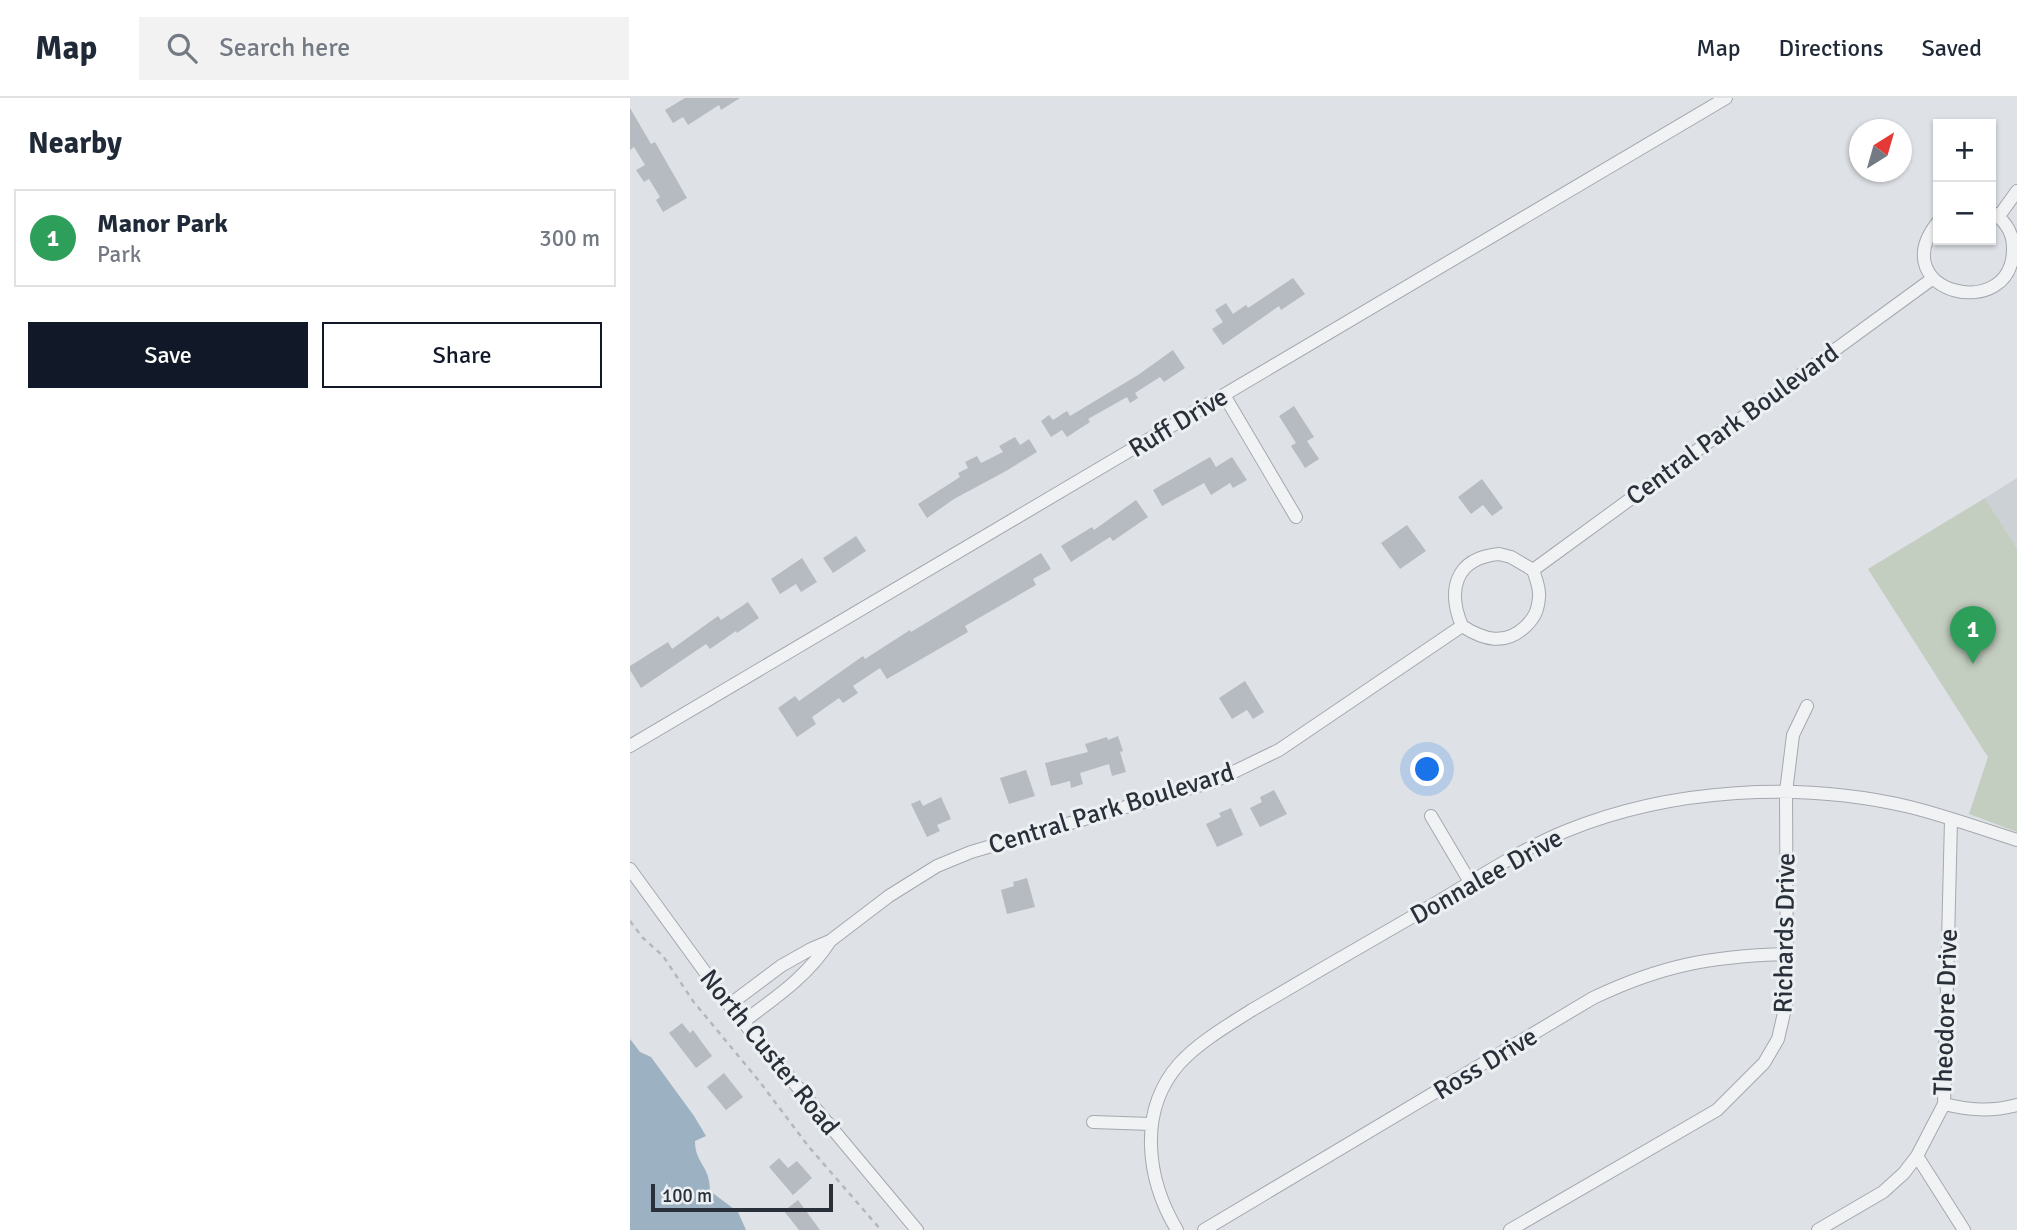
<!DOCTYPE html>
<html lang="en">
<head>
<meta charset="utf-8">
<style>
  :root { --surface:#fff; --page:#f2f2f3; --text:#1f2937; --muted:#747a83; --line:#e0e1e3; --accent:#111827 }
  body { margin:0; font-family:Signika,sans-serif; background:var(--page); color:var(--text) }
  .controls { position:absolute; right:21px; top:21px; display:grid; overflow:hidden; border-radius:0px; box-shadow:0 2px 5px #0004 }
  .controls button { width:63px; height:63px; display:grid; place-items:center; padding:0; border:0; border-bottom:2px solid var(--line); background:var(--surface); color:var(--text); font:35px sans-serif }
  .compass { position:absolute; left:1219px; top:21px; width:63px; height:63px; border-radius:50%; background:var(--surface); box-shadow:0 2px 5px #0004; rotate:37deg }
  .scale { position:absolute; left:21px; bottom:18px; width:182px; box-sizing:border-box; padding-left:7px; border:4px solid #29303a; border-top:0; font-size:19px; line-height:24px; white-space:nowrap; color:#29303a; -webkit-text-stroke:5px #edf0f3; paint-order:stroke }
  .you { position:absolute; left:798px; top:672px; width:24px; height:24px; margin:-18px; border:5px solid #fff; border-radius:50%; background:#1a73e8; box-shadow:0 0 0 10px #1a73e833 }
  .badge { display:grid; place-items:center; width:46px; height:46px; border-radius:50%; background:var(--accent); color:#fff; font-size:23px; font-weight:700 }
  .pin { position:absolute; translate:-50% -58px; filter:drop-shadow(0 2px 4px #0008) }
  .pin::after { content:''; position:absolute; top:37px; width:24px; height:21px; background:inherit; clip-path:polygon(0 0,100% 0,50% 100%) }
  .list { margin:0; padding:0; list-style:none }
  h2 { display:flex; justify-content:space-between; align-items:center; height:91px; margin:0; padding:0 28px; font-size:30px }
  h2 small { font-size:23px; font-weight:400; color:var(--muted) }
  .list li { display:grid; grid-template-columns:46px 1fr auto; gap:21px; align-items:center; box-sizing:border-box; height:98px; margin:0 14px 14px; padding:0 14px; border:2px solid var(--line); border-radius:0px }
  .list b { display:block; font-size:26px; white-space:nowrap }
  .list p { margin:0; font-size:23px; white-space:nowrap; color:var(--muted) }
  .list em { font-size:23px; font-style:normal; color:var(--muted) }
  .actions { display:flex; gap:14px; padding:21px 28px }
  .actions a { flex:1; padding:16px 0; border:2px solid var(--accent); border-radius:0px; text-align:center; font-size:24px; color:var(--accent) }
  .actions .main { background:var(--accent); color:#fff }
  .icon { flex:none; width:38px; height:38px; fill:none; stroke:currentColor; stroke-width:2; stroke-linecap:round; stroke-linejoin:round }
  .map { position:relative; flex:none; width:1387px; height:1132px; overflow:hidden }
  header { display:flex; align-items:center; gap:42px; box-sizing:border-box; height:98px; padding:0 35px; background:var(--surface); border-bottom:2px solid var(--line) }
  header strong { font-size:33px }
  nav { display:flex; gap:38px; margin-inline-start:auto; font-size:24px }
  .search { width:490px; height:63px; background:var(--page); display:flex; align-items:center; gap:18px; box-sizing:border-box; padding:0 24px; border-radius:0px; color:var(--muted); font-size:26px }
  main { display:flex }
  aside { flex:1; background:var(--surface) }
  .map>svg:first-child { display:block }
  .built { fill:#ccd1d6 }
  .green { fill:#c4cec0 }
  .water { fill:#9cb1c2 }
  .building { fill:#b6bbc2 }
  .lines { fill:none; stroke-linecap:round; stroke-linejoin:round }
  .minor-casing { stroke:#a4a8af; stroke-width:14 }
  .path { stroke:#b4b8bc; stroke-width:2.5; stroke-dasharray:5 5; stroke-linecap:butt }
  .minor { stroke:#f0f2f4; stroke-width:12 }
  .labels { text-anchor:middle; stroke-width:6; stroke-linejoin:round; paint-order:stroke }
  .street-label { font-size:26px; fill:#29303a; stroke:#edf0f3 }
</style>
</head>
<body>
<header>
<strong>Map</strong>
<div class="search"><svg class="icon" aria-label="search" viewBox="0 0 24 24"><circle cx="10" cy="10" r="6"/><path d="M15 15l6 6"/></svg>Search here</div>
<nav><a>Map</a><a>Directions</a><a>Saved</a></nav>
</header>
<main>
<aside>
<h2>Nearby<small></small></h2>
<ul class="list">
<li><span class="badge" style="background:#2e9e5b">1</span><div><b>Manor Park</b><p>Park</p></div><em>300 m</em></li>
</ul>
<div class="actions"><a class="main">Save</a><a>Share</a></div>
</aside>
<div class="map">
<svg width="1387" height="1132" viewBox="0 0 1387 1132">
  <rect width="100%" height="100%" fill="#dee1e6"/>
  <!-- built -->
  <path class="built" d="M1387,380V450L1355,400Z"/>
  <!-- green -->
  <path class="green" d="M1355,400L1387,450V734L1339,716L1358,659L1238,471Z"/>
  <!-- water -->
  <path class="water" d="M0,941L10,954L21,959L64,1018L76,1038L65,1043C65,1066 80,1067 80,1093L108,1114L116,1132H0Z"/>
  <!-- building -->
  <path class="building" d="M55,0H110L91,12L89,7L58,27L53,19L43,25L35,12Z
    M0,10L21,46L25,44L57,100L33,114L26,102L30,99L19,81L14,84L6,72L15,67L4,49L0,52Z
    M663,180L675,196L651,212L649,208L593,247L582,231L593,224L585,212L596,205L603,216L616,207L618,210Z
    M543,252L555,270L534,284L530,279L505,295L508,300L500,305L497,299L458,321L460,324L437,339L432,332L421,339L411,323L419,317L423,322L437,313L440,318L508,277Z
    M664,308L684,339L677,343L689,361L675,370L661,348L666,345L649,318Z
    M385,339L390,347L399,341L407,354L376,373L324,401L297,420L288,406L330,379L328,375L338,370L335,364L347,358L351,365L373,354L369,348Z
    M580,359L586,369L602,359L617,382L603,390L600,385L581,397L574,385L532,408L523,392Z
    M852,381L873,410L862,418L853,407L841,416L828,399Z
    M506,402L518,419L483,443L480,439L441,464L431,448L462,429L464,432Z
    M777,427L796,453L770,471L751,445Z
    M226,438L236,453L203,475L193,460Z
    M411,455L421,471L403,481L406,487L335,528L338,534L257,581L250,570L223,588L228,595L213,605L209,600L182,619L186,626L167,639L148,610L165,598L169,603L233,558L235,561L280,532L281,534Z
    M172,460L187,484L171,494L166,486L150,496L141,481Z
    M118,504L129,520L107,535L106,533L80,551L76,546L11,590L0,572V568L38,544L42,551L88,518L91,522Z
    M615,583L634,614L623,621L617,612L602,621L589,600Z
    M488,638L493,653L490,654L496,674L482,678L479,666L450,675L453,686L441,690L440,683L421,688L415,665L458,654L455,646L477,639L478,642Z
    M396,672L405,698L379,706L370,680Z
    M644,692L657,716L630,729L620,710L632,704L630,699Z
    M311,699L321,721L307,727L310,733L297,739L281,706L290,702L293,708Z
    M601,710L613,737L587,749L576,726L591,719L589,715Z
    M397,780L405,809L377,816L371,792L384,788L383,784Z
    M52,925L60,935L63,932L82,958L66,970L39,935Z
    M94,975L113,999L96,1012L77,989Z
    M149,1060L158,1070L167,1063L182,1080L163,1097L139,1069Z
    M168,1102L190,1132H169L154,1113Z"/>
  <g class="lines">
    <defs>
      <path id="minor" d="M1369,118L1387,93
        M1308,124C1251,195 1385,227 1383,149C1383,134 1374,121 1361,114
        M594,297L666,419
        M869,456L881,459L903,472C906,481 910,490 909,499C908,512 905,519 896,528C875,548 854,542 832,528C817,492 825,460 869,456Z
        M903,472L1302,181
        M0,648L1096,0
        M801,718L840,784
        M0,771L99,907L287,1132
        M99,907L151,868L181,851L200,843L259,798L307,768L341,754L585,683L649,652L832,528
        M113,924C145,900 178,878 200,843
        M1314,1006C1339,1012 1361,1014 1387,1007
        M463,1024L521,1026
        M1287,1058L1334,1132
        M547,1132C517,1082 507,1014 549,966C569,944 597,928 622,912C683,876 745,840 806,805C848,780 890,752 936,733C1041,690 1170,683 1280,709C1316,718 1352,731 1387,742
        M574,1132L963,900C1032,867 1082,858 1158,856
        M880,1132L1087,1012L1134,965L1148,941L1157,902L1156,694L1163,637L1177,608
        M1188,1132L1253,1094L1274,1075L1287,1058L1314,1006L1321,722"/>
    </defs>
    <!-- minor casing -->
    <use href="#minor" class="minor-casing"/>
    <!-- path -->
    <path class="path" d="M0,823L13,840L33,858L63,903L129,983L179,1049L251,1132"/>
    <!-- minor -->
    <use href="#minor" class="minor"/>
  </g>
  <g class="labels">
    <!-- street labels -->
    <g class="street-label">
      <text transform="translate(548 324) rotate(-31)" y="9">Ruff Drive</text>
      <text transform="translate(1102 326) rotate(-36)" y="9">Central Park Boulevard</text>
      <text transform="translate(481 710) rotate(-17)" y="9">Central Park Boulevard</text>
      <text transform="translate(856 778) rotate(-29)" y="9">Donnalee Drive</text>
      <text transform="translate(1154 835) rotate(-89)" y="9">Richards Drive</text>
      <text transform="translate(1315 914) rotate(-88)" y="9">Theodore Drive</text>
      <text transform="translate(140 954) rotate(51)" y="9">North Custer Road</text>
      <text transform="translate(855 965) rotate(-31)" y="9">Ross Drive</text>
    </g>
  </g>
</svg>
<div class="controls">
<button>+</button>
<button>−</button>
</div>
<svg class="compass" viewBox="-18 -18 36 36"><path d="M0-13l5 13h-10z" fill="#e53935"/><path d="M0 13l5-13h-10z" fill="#747a83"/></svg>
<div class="scale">100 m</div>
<div class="you"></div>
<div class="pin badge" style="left:1343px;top:566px;background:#2e9e5b">1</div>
</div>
</main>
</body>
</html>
